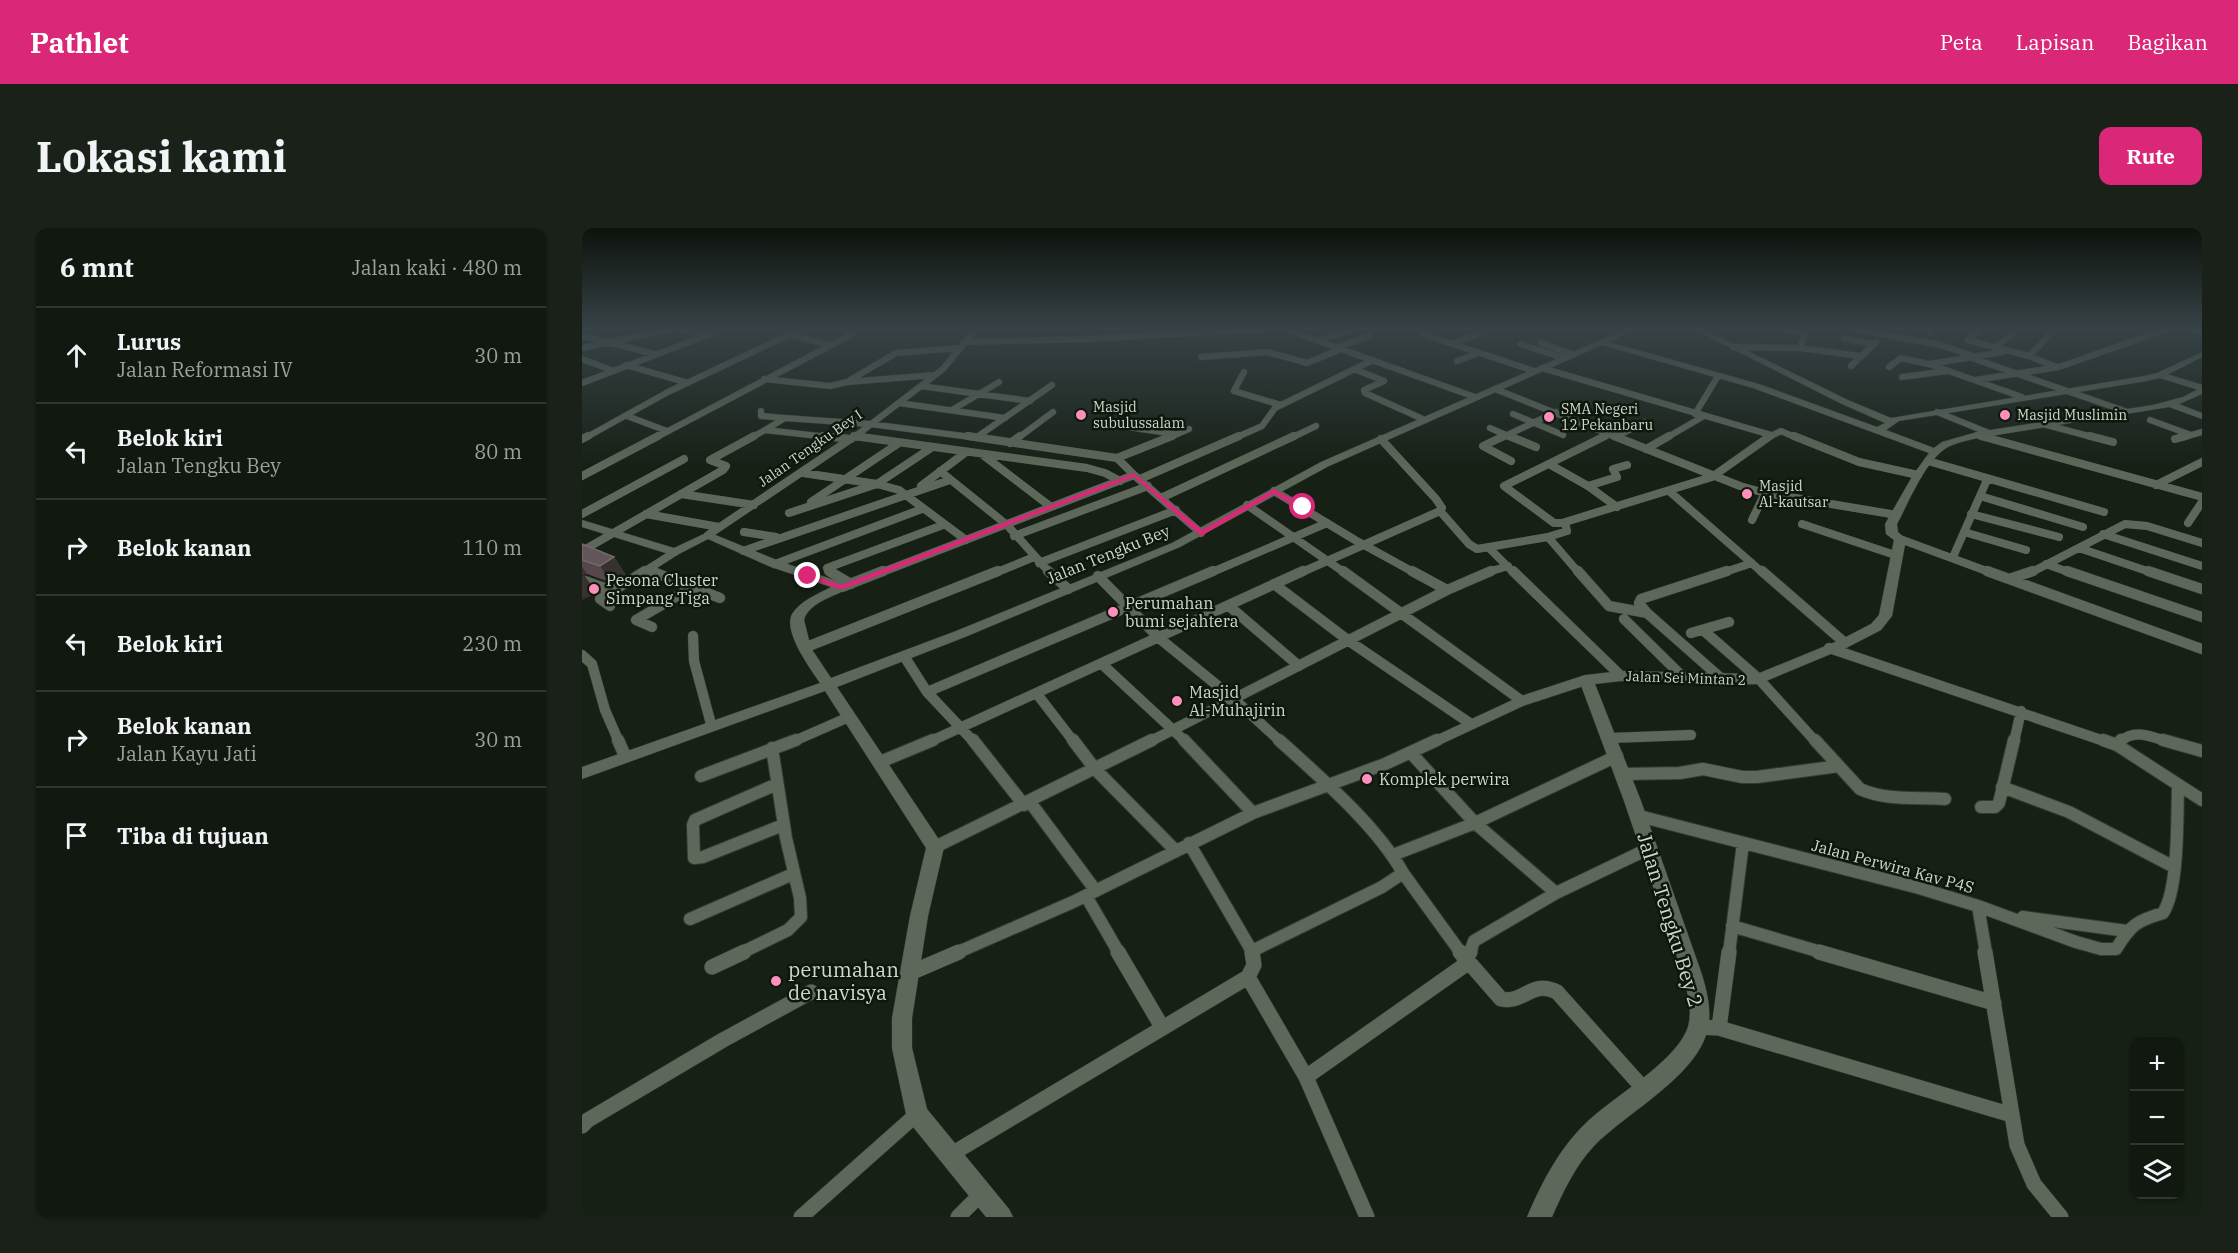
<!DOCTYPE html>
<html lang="id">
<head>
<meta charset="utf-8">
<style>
  :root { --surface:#111810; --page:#1a2119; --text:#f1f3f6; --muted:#9ca09f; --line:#303730; --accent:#db2777 }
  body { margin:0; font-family:"IBM Plex Serif",serif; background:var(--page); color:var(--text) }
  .controls { position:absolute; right:18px; bottom:18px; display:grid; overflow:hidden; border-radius:12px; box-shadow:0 2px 4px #0004 }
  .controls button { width:54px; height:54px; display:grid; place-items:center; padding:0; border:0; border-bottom:2px solid var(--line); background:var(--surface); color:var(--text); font:30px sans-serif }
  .stop { position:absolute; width:18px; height:18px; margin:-14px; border:4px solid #db2777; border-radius:50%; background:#fff }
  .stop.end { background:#db2777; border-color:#fff; box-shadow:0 2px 6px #0008 }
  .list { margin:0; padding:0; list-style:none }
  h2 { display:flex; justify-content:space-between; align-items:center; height:78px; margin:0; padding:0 24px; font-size:26px }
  h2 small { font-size:20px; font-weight:400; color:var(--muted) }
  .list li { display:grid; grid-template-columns:39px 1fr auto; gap:18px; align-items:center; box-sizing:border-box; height:96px; padding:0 24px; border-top:2px solid var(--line) }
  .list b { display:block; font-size:22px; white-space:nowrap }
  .list p { margin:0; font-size:20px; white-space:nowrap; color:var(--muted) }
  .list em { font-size:20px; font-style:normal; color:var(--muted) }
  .icon { flex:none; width:33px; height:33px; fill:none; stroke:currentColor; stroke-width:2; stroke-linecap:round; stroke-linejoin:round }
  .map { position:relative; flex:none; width:1620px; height:989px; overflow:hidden; border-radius:12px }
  header { display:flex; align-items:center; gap:36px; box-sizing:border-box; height:84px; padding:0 30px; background:var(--accent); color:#fff }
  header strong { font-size:28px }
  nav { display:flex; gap:33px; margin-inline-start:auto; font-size:21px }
  .intro { display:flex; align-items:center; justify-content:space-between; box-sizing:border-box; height:144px; padding:0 36px }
  h1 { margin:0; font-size:42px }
  .button { padding:15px 27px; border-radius:12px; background:var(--accent); color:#fff; font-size:21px; font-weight:700 }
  main { display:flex; gap:36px; padding:0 36px }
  aside { flex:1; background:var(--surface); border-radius:12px; box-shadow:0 2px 4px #0004 }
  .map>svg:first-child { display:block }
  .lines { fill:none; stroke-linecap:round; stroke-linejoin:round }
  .street-far4-casing { stroke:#353b33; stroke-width:7 }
  .street-far3-casing { stroke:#353b33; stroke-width:8 }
  .street-far2-casing { stroke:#353b33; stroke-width:11 }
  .street-far1-casing { stroke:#353b33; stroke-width:14 }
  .street-casing { stroke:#353b33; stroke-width:16 }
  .secondary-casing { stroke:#353b33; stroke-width:1 }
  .street-far4 { stroke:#5d685a; stroke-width:6 }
  .street-far3 { stroke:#5d685a; stroke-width:8 }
  .street-far2 { stroke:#5d685a; stroke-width:10 }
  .street-far1 { stroke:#5d685a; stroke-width:12 }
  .street { stroke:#5d685a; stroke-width:15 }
  .secondary { fill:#5d685a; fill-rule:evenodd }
  .wall { fill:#56474c }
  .shaded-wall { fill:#373130 }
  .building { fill:#63565a; stroke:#746a6c; stroke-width:1.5 }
  .route { fill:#db2777 }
  .poi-dot { fill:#fe8ebc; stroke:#0e170c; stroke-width:2 }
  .labels { text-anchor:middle; stroke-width:5; stroke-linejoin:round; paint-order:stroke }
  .far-poi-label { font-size:14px; fill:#d0d7cf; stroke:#0e170c; text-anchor:start }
  .far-street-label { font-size:14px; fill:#d0d7cf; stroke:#0e170c }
  .street-label { font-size:16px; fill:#d0d7cf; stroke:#0e170c }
  .poi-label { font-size:16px; fill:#d0d7cf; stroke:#0e170c; text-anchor:start }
  .near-street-label { font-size:20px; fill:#d0d7cf; stroke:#0e170c }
  .near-poi-label { font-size:20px; fill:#d0d7cf; stroke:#0e170c; text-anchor:start }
</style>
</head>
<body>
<header>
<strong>Pathlet</strong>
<nav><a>Peta</a><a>Lapisan</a><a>Bagikan</a></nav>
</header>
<div class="intro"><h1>Lokasi kami</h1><a class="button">Rute</a></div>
<main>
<aside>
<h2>6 mnt<small>Jalan kaki · 480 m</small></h2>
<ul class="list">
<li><svg class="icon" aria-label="ahead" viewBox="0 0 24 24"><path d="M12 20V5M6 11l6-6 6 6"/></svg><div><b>Lurus</b><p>Jalan Reformasi IV</p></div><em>30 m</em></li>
<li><svg class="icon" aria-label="left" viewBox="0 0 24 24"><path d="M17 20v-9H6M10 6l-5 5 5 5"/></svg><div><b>Belok kiri</b><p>Jalan Tengku Bey</p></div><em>80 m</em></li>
<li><svg class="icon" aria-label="right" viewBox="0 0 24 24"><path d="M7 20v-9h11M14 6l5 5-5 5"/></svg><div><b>Belok kanan</b></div><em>110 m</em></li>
<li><svg class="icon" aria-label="left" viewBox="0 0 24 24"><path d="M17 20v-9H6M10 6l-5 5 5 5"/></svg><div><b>Belok kiri</b></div><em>230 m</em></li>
<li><svg class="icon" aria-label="right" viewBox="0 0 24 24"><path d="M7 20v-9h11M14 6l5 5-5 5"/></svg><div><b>Belok kanan</b><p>Jalan Kayu Jati</p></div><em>30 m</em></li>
<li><svg class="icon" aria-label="arrive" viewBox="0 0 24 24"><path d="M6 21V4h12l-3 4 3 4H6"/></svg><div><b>Tiba di tujuan</b></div></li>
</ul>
</aside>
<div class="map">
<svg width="1620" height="989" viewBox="0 0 1620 989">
  <rect width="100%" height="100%" fill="#172015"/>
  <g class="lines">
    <defs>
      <path id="street-far4" d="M99,101L122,107
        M703,101L893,169
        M840,101L838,103L841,106L952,143
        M1025,101L1040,105
        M1200,101L1222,105
        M1272,101L1359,117L1391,128
        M1397,101L1385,112L1447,128L1475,139
        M1609,101L1620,104
        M1348,104L1349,101
        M209,107L247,117
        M0,108L73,126
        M1262,110L1290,116
        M736,112L772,101
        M382,114L504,111L685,101
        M959,115L990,126
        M870,116L909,101
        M938,116L982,130
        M756,119L787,108
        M1151,119L1218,120L1224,101
        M1414,119L1436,101
        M0,120L89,101
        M1218,120L1278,128
        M1447,128L1473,101
        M619,129L686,124L725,135L759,121
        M1387,129L1543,183
        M0,131L32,143
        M875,133L897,125
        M1347,136L1421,124
        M44,137L106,155
        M1269,138L1294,114
        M1307,139L1319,130L1347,136L1440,169
        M960,140L1189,207
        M772,141L802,153L782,162L783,165L843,192
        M662,144L652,163L699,177
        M1578,147L1620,160
        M1320,149L1365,143
        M182,151L248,158L265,154L353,147
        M268,152L314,125L377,120
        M1393,152L1477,139L1585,101
        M0,155L141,101
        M339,158L448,173
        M913,161L1036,210
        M317,175L423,190
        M370,182L417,154
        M179,183V188L202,190
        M1355,184L1407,205
        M931,186L981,207
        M1113,186L1136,148
        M45,188L85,203
        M1568,192L1609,207
        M519,195L593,206
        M1461,196L1514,210
        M908,200L931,210
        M1395,207L1404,210
        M272,208L283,210
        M395,209L470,157
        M1033,209L1063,194
        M3,210L86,164L219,101
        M73,210L272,105
        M169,210L183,202
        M255,210L183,202L203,190L288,196L397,210
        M271,210L361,141L394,101
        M436,210L471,184
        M586,210L607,201
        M653,210L680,198L693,180L791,132
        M709,210L734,198
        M919,210L974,184
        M1020,210L1027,206
        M1084,210L1122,188
        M1185,210L1199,203L1215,210
        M1599,210L1620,204"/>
      <path id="street-far3" d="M241,208L269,211
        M272,208L505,240L523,245L538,253
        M386,208L535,230
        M922,208L901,218L929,233
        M927,208L954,219
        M1023,208L922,258L972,295H980L1130,249L1188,208
        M1032,208L1158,258L1183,265L1315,287
        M1212,208L1277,234L1336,247
        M1399,208L1620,269
        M1508,208L1531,214
        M0,211L6,208
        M799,211L854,271L860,280L858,283L887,316L895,321L966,309L997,345
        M1593,211L1604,208
        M428,215L438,208
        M1064,221L1087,208
        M401,227L469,279
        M1346,233L1522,284
        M967,236L1006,258L1035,279
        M358,243L425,297L468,345
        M221,245L295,256L317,262L384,312
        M552,247L535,230L590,208
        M0,248L76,208
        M558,251L657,208
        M1574,257L1620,234
        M339,258L384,224
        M1006,258L1035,249L1031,241L1045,237
        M692,263L773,312L833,345
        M1087,263L1181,345
        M99,266L172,277
        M1398,268L1501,299
        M579,270L712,208
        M229,274L317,215
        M665,277L763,345
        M207,285L295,256L349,220
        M0,286L102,231
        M64,286L137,299
        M1389,286L1477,309
        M1170,292L1183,265
        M1606,295L1620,274
        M1220,296L1313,327
        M162,304L194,309
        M1382,304L1444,322
        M1521,306L1620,338
        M126,307L273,208
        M432,308L566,258
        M966,309L985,303L983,295
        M1318,311L1410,345
        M907,320L932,345
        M1497,320L1571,345
        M0,323L141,242L144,238L128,232L172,208
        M161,323L368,252
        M1371,329L1405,252
        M457,335L594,282
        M193,336L340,281
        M1464,336L1489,345
        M66,342L73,345
        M60,345L93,324
        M249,345L245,340L361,297
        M298,345L552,247L619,305
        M413,345L452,329
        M628,345L745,295
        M718,345L858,283
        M903,345L926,338
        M1140,345L1170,335
        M1448,345L1543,296L1565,298L1620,315"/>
      <path id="street-far2" d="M69,343L138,370
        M247,343L269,356
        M466,343L486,361
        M761,343L940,473
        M830,343L865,362
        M931,343L1039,448
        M996,343L1027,378L1065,385L1057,375L1059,371L1145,343
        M1180,343L1263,415
        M1405,343L1427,351L1451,343
        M1485,343L1620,389
        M1566,343L1620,361
        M516,348L577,410L652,471L699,514
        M1427,351L1620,421
        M0,355L3,353L31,363
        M692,356L767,413L889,496
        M260,359L301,343
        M28,378L18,371L63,343
        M647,378L717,438
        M1065,385L1141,452
        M1042,391L1103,451
        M70,399L54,392L109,360
        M1121,402L1177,451L1234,514
        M1109,405L1147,394
        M111,408L112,433L129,496
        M222,420L416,343
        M1247,420L1525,514
        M0,427L10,436L23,482L37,514
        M322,428L345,464L392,514
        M521,437L604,514
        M345,464L631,343
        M455,466L492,514
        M1028,510L1109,507
        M210,514L267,489
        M347,514L721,343
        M567,514L865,362L909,343
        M852,514L940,473L1004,452
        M1432,514L1439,483
        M1538,514C1552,500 1570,509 1586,514"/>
      <path id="street-far1" d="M36,512L43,528
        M391,512L442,577
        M491,512L513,541L593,622
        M602,512L671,585
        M1233,512L1278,561C1304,573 1335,569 1363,571
        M1521,512L1535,517L1620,572
        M1581,512L1620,523
        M1535,517L1539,512
        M829,525L893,595L974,665
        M298,534L351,512
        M1042,546L1098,545L1121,541L1160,549H1175L1257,538
        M119,548L214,512
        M195,556L113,592L111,597L112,630L121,629L201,597
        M1420,559L1487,584L1592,639
        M448,574L514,663
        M1399,579H1413L1417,575L1432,512
        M1057,588L1337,660L1396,678L1494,714L1519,721H1534C1549,697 1554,693 1581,685C1597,661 1595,588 1596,558
        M607,615L671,725
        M353,619L570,512
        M811,627L893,595L1035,528
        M821,645L879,725
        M504,668L537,725
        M1396,678L1404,725
        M1441,689L1545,703
        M108,691L211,646
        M1150,698L1242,725
        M670,723L800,659L821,645C795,598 738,549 697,512
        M159,725L206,702L219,689L218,670L204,610L190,520
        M374,725L491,674L671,585L803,536L855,512
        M888,725L892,713L974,665L1068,620
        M1147,725L1161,615"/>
      <path id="street" d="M536,724L580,799
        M878,724L919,771C942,776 950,751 975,764L1061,860
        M1237,724L1412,775
        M1403,724L1435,917L1452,956L1479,989
        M130,739L162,724
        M328,745L377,724
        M666,749L724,849L880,739L888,724
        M1116,799L1137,800L1147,724
        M1137,800L1430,887
        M724,849L785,989
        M0,898L6,892L141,812L229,764
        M368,927L666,749L672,737L670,724
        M219,989L335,886
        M376,989L399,966"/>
      <path id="secondary" d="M1043,101H1053L1027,114L1177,156L1295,199L1303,195L1260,176L1111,101H1121L1266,172L1309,190L1562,148L1575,145L1620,124V129L1581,149L1565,153L1317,193L1304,202L1352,220L1360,214L1395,204L1571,177L1601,169L1620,159V166L1597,176L1620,185V191L1587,179L1396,210C1387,212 1377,214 1368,218C1345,228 1327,274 1315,296L1316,304L1324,311L1310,388L1299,402L1268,418L1177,456L1141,457L1039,453L1013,456L1059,573L1118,741C1124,759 1130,780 1126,800C1116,848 1045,884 1012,918C993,938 981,964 970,989H945C960,954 978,919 1006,893C1033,868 1089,836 1104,804C1113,785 1104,759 1099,741L1042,573L997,452L1004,447L1039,443L1175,446L1258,412L1289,396L1297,387L1312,312L1304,306L1303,296L1331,247L1347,225L1171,160L1020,117L747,238L598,319L383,409L255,459L362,619L346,688L330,790V820L345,881L427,981L431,989H404L327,894L324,886L310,820V790L328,688L344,620L243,463L0,551V539L238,455C228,440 201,404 210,386C218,373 236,366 249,359L189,339L126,311L93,328L0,299V292L92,320L126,304L197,333L264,356L266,359L264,362C251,368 226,376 222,392L229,420L249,450L374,403L590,315L739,234Z"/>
    </defs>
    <!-- street-far4 casing -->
    <use href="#street-far4" class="street-far4-casing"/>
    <!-- street-far3 casing -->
    <use href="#street-far3" class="street-far3-casing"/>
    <!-- street-far2 casing -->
    <use href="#street-far2" class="street-far2-casing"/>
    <!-- street-far1 casing -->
    <use href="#street-far1" class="street-far1-casing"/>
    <!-- street casing -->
    <use href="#street" class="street-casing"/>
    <!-- secondary casing -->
    <use href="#secondary" class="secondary-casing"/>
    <!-- street-far4 -->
    <use href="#street-far4" class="street-far4"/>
    <!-- street-far3 -->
    <use href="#street-far3" class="street-far3"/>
    <!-- street-far2 -->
    <use href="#street-far2" class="street-far2"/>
    <!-- street-far1 -->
    <use href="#street-far1" class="street-far1"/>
    <!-- street -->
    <use href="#street" class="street"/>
    <!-- secondary -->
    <use href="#secondary" class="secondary"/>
  </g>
  <!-- wall -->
  <path class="wall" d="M0,316L32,329L44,347L30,355L5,346L0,347Z"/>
  <!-- shaded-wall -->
  <path class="shaded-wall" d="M32,329L44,347L30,355L18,338Z
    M0,339L5,346L0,347Z
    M2,347L15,365L0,372V348Z"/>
  <!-- building -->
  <path class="building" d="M0,316L32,329L18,338L0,332Z"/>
  <!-- sky -->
  <linearGradient id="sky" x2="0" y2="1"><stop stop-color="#0d120c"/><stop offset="0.42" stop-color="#364246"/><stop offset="1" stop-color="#364246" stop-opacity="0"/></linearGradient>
  <rect width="1620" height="239" fill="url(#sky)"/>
  <!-- route -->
  <path class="route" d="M552,245L620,302L692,261L724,279L718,281L692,266L619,308L552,249L262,361H257L222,348L226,345L259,357Z"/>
  <!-- markers -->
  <g class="poi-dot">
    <circle cx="499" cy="187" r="6"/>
    <circle cx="1423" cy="187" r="6"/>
    <circle cx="967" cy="189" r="6"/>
    <circle cx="1165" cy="266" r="6"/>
    <circle cx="12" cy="361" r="6"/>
    <circle cx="531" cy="384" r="6"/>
    <circle cx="595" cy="473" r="6"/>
    <circle cx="785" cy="551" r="6"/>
    <circle cx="194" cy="753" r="6"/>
  </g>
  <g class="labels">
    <!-- far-poi labels -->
    <g class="far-poi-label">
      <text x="511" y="184">Masjid<tspan x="511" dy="16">subulussalam</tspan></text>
      <text x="979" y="186">SMA Negeri<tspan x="979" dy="16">12 Pekanbaru</tspan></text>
      <text x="1435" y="192">Masjid Muslimin</text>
      <text x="1177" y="263">Masjid<tspan x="1177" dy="16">Al-kautsar</tspan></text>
    </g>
    <!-- far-street labels -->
    <g class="far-street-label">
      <text transform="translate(228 220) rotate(-35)" y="5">Jalan Tengku Bey I</text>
      <text transform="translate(1104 450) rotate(2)" y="5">Jalan Sei Mintan 2</text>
    </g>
    <!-- street labels -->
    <g class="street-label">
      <text transform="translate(526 326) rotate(-22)" y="6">Jalan Tengku Bey</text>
      <text transform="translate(1311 638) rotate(15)" y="6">Jalan Perwira Kav P4S</text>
    </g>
    <!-- poi labels -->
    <g class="poi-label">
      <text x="24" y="358">Pesona Cluster<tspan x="24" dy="18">Simpang Tiga</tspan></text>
      <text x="543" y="381">Perumahan<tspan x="543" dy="18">bumi sejahtera</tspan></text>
      <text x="607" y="470">Masjid<tspan x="607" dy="18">Al-Muhajirin</tspan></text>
      <text x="797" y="557">Komplek perwira</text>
    </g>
    <!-- near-street labels -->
    <g class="near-street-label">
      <text transform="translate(1088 692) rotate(73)" y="7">Jalan Tengku Bey 2</text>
    </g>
    <!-- near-poi labels -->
    <g class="near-poi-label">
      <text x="206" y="749">perumahan<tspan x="206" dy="23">de navisya</tspan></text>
    </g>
  </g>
</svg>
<div class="controls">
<button>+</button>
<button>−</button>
<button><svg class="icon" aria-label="layers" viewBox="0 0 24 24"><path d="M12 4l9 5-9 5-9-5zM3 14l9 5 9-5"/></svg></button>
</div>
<div class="stop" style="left:721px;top:279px"></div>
<div class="stop end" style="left:226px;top:348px"></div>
</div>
</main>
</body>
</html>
